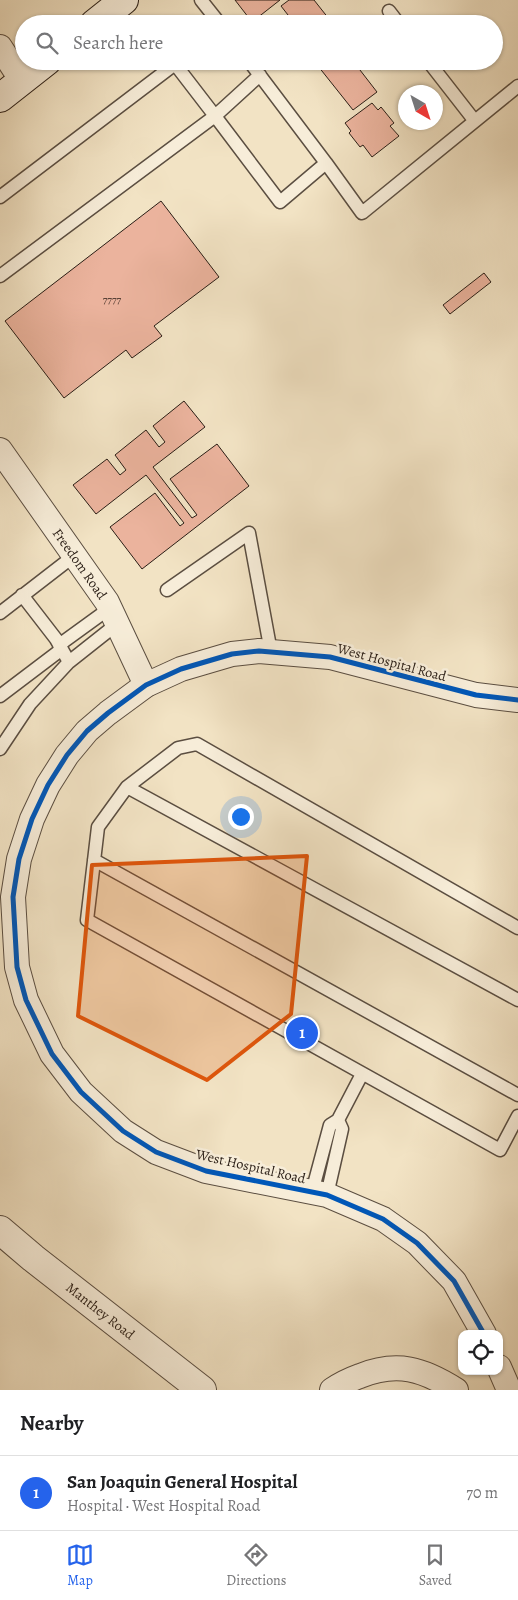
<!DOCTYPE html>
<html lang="en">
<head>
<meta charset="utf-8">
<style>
  :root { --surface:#fff; --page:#f6f6f6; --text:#202124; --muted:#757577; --line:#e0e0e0; --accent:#2563eb }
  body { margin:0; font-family:Alegreya,serif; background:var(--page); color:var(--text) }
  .controls { position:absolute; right:15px; bottom:15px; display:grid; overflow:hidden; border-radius:10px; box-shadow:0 1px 4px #0004 }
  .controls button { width:45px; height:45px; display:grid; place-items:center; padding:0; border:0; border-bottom:1px solid var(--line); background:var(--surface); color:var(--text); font:25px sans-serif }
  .compass { position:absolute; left:398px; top:85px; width:45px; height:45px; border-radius:50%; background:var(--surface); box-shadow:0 1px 4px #0004; rotate:141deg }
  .you { position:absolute; left:240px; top:816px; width:18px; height:18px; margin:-12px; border:4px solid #fff; border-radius:50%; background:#1a73e8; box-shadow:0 0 0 8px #1a73e833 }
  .badge { display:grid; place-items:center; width:32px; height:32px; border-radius:50%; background:var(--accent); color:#fff; font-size:16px; font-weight:700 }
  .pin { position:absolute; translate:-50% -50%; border:2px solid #fff; box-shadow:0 1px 5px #0006 }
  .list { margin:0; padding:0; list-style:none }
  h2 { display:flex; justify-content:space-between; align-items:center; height:65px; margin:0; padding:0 20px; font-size:21px }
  h2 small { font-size:16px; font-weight:400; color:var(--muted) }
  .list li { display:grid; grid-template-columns:32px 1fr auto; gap:15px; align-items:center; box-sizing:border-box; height:75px; padding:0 20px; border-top:1px solid var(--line) }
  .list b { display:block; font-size:19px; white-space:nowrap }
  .list p { margin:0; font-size:16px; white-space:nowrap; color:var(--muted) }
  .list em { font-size:16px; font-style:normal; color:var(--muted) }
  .icon { flex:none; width:28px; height:28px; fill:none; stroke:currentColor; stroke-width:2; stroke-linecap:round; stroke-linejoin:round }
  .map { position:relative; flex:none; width:518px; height:1390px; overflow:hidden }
  .search { position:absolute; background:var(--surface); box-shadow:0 1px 4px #0004; left:15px; right:15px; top:15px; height:55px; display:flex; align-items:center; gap:12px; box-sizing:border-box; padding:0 18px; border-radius:28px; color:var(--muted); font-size:19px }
  .sheet { height:140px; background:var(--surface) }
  nav { display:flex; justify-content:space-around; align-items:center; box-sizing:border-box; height:70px; border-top:1px solid var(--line); background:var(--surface); font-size:14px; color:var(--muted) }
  nav a { display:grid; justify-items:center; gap:2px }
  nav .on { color:var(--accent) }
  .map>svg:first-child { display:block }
  .building { fill:#ebb39d; stroke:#291d15 }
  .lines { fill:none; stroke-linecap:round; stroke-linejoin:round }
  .service-casing { stroke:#5b4e41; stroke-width:15 }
  .minor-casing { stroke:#5b4e41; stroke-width:26 }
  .tertiary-casing { stroke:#5b4e41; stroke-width:30 }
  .secondary-casing { stroke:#291d15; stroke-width:30 }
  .service { stroke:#f7edd9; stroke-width:12 }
  .minor { stroke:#f7edd9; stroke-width:24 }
  .tertiary { stroke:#f7edd9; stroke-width:28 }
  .secondary { stroke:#f7edd9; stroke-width:28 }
  .cycleway-casing { stroke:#f7edd9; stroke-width:8 }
  .cycleway { stroke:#0057b8; stroke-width:5 }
  .marked { fill:#de560c; fill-opacity:0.2; stroke:#de560c; stroke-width:4; stroke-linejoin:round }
  .labels { text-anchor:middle; stroke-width:5; stroke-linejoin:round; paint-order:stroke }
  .number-label { font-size:11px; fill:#5a4237 }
  .street-label { font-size:14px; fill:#291d15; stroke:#f7edd9 }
</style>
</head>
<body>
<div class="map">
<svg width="518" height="1390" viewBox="0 0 518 1390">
  <rect width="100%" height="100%" fill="#f2e3c4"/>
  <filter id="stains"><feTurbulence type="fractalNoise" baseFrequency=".004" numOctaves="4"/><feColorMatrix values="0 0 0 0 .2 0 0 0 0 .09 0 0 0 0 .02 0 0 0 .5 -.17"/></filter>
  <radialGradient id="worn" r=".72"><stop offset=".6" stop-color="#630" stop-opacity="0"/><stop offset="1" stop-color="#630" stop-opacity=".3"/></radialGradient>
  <!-- building -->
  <path class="building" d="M235,0H280L252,22Z
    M289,0H314L333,24H295L281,6Z
    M314,61H353L377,92L353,110Z
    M372,103L378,110L381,107L394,123L390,126L399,136L372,157L363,145L360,147L349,133L351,131L345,123Z
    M161,201L219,277L154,326L162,336L132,358L126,350L64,398L5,321Z
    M484,273L491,282L450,314L443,305Z
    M184,401L205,427L153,467L192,518L197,515L170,479L217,444L249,486L142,569L110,527L155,493L180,526L184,523L146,475L96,514L73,485L107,459L120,475L126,470L115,455L146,430L159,447L165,442L153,426Z"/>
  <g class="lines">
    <defs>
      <path id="service" d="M201,0L220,24
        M389,11L399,24
        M428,61L474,120
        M326,163L362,213L518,86
        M0,197L175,64L215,116L260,75
        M0,276L215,116L280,202L326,163L249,61
        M167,590L249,533L271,652
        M0,613L75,555
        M59,645L110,608
        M69,662L117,624
        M0,696L62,649
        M0,749L30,704L69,662L56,639L22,595
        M127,787L518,1000
        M94,860L518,1095
        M518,928L197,744L178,748L127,787L98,827L87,920L500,1150L518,1116
        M312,1192L330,1125L338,1120L362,1074
        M327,1195L342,1129L338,1120"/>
      <g id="minor">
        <path d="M0,47L22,81"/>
        <path id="s1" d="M0,450L107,602L146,685"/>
        <path d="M484,1334L454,1281L417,1243L383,1219L327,1195L206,1171L156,1152L123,1131L81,1092L52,1054L26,1000L17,967L13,897L19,859L32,819L48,785L67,755L87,731L108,713L146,685L181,669L232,654L259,651L330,657L476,695L518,700"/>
        <path d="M499,1367L509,1390"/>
        <path d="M332,1390C341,1384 349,1380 360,1376C397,1361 423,1369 456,1390"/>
      </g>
      <g id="tertiary">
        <path id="s2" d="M0,1230L33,1258L202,1390"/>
      </g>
      <path id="secondary" d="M94,24L124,0
        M0,98L47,61"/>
    </defs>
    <!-- service casing -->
    <use href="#service" class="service-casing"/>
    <!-- minor casing -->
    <use href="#minor" class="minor-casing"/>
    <!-- tertiary casing -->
    <use href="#tertiary" class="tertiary-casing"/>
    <!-- secondary casing -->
    <use href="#secondary" class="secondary-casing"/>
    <!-- service -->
    <use href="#service" class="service"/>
    <!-- minor -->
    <use href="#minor" class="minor"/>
    <!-- tertiary -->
    <use href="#tertiary" class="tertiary"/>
    <!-- secondary -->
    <use href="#secondary" class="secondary"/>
    <defs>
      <path id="cycleway" d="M484,1334L454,1281L417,1243L383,1219L327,1195L206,1171L156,1152L123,1131L81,1092L52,1054L26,1000L17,967L13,897L19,859L32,819L48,785L67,755L87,731L108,713L146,685L181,669L232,654L259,651L330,657L476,695L518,700"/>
    </defs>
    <!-- cycleway casing -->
    <use href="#cycleway" class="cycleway-casing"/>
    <!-- cycleway -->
    <use href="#cycleway" class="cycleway"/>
  </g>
  <!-- marked area -->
  <path class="marked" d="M307,856L291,1014L207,1080L78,1016L92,865Z"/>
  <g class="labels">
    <!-- number labels -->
    <g class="number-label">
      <text x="112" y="303">7777</text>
    </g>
    <!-- street labels -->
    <g class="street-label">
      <text dy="5" stroke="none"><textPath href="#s1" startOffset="139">Freedom Road</textPath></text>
      <text transform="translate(392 662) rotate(15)" y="5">West Hospital Road</text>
      <text transform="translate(251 1166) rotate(13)" y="5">West Hospital Road</text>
      <text dy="5" stroke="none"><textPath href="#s2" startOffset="129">Manthey Road</textPath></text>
    </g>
  </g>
  <rect width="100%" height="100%" filter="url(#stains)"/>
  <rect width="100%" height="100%" fill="url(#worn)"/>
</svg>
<div class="controls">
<button><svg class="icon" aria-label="locate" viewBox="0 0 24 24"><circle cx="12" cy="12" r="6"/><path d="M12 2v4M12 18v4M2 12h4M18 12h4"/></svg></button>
</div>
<svg class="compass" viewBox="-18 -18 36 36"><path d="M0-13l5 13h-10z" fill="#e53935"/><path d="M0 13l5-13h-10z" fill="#757577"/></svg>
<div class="you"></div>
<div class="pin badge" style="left:302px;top:1033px">1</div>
<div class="search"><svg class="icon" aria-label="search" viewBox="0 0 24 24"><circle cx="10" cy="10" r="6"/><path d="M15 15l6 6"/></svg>Search here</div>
</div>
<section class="sheet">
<h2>Nearby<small></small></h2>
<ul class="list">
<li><span class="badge">1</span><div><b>San Joaquin General Hospital</b><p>Hospital · West Hospital Road</p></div><em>70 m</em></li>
</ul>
</section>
<nav>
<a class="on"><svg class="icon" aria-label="map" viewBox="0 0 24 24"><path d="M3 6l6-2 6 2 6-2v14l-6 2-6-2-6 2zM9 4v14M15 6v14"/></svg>Map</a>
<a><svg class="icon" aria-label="directions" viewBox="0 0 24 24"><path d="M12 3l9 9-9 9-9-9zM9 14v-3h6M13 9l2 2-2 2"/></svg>Directions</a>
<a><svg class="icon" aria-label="saved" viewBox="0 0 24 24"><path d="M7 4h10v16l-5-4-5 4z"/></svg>Saved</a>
</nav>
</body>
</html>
